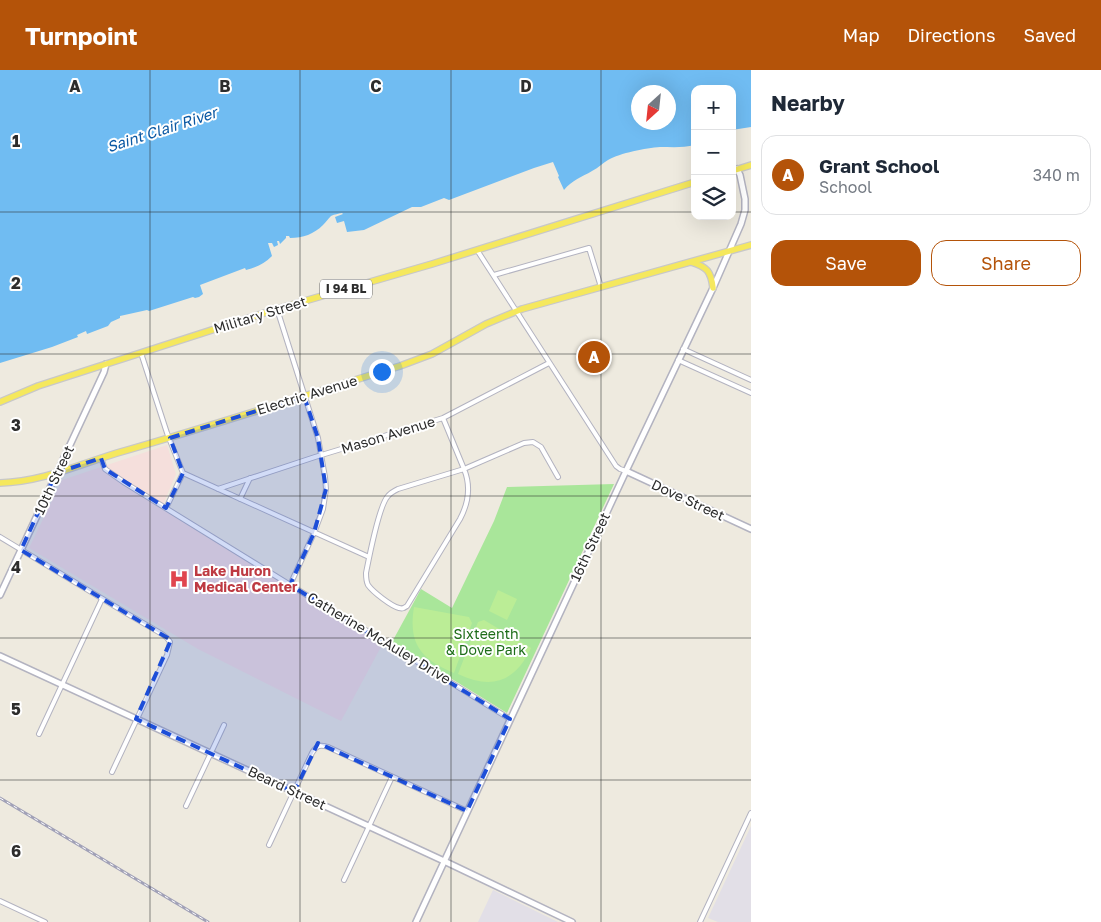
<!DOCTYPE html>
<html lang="en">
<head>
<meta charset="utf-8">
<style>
  :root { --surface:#fff; --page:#f2f2f3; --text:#1f2937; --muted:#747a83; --line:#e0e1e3; --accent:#b45309 }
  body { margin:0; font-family:"Golos Text",sans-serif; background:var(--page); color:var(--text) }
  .controls { position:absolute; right:15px; top:15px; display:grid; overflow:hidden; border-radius:10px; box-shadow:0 5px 20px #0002 }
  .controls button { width:45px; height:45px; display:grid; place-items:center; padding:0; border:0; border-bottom:1px solid var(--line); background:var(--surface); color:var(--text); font:25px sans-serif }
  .compass { position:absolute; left:631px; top:15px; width:45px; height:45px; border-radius:50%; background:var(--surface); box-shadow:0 5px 20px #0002; rotate:207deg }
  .you { position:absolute; left:381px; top:301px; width:18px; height:18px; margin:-12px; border:4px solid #fff; border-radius:50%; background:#1a73e8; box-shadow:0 0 0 8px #1a73e833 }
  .badge { display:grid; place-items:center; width:32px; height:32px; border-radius:50%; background:var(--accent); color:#fff; font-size:16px; font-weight:700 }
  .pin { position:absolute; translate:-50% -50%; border:2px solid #fff; box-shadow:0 1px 5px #0006 }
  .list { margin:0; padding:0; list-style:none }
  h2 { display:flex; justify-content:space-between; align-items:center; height:65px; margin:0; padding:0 20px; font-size:21px }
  h2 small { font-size:16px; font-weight:400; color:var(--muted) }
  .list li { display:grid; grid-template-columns:32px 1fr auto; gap:15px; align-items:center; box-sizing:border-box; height:80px; margin:0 10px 10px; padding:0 10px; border:1px solid var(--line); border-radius:15px }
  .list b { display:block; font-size:19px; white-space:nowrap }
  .list p { margin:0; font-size:16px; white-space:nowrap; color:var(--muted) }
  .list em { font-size:16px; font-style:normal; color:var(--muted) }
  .actions { display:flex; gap:10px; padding:15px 20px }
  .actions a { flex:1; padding:11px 0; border:1px solid var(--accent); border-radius:15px; text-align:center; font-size:18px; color:var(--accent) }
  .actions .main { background:var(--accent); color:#fff }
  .icon { flex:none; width:28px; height:28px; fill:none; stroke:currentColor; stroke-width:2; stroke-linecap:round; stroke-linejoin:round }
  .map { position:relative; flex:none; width:751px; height:852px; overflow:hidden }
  header { display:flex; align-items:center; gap:30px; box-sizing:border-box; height:70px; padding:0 25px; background:var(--accent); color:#fff }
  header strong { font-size:24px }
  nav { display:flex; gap:28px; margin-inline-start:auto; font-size:18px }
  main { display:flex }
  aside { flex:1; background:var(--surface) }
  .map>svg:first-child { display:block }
  .industrial { fill:#e2dfe7 }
  .medical { fill:#f5dfdc }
  .green { fill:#a9e69a }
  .pitch { fill:#bbed96 }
  .water { fill:#70bcf2; fill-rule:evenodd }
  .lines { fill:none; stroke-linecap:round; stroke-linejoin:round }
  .street-casing { stroke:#b3b3c0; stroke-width:6 }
  .secondary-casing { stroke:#b3b3c0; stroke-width:8 }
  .primary-casing { stroke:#c8c8c8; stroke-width:8 }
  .street { stroke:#fff; stroke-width:4 }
  .secondary { stroke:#fff; stroke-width:5 }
  .primary { stroke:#f5e85d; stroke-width:5.5 }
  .rail-casing { stroke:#a1a1b7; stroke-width:3 }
  .rail { stroke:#fff; stroke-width:1; stroke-dasharray:4; stroke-linecap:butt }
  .marked { fill:#1d4ed8; fill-opacity:0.2; stroke:#1d4ed8; stroke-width:4; stroke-dasharray:10 6; stroke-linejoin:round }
  .grid { fill:none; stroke:#2d2d2d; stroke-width:1; stroke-opacity:0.55 }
  .labels { text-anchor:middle; stroke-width:4; stroke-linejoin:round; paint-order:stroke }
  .shield { fill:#fff; stroke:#6c6c6c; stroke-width:1 }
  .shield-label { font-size:12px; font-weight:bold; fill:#2d2d2d }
  .street-label { font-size:14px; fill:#2d2d2d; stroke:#fff }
  .health-label { font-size:14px; font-weight:bold; fill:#be3a42; stroke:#fff; text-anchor:start }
  .park-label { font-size:14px; fill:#1e6d19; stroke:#fff }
  .water-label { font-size:15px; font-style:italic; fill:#0a58a3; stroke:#fff }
  .grid-label { font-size:16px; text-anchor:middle; font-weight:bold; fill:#2d2d2d; stroke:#fff; stroke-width:4; stroke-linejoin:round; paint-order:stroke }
</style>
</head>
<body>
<header>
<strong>Turnpoint</strong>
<nav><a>Map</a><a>Directions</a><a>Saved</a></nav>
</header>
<main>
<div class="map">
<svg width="751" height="852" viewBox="0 0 751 852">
  <rect width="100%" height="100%" fill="#eeeadf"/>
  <!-- industrial -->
  <path class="industrial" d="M751,756V852H718L708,848Z
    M493,820L558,852H478Z"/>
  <!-- medical -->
  <path class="medical" d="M167,375L176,404L162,437L382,575L341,651L198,579L29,478L62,410Z"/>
  <!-- green -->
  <path class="green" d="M614,414L507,643L392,572L421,519L452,538L494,451L507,417Z"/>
  <!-- pitch -->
  <path class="pitch" d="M498,520L517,529L507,550L489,541Z
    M414,537L469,547L472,553L454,603C421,589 408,574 414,537Z
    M484,550L531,578C515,612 492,620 458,604L478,552Z"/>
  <!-- water -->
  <path class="water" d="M0,0H751V57L732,60V19H695V75C683,78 672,77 660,77C646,78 620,83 608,90C603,93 598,98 592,101C582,107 572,110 564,120L558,107L559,106L553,92L534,98L449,130L444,128L421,137H412L364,160L347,162L344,151L337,153L335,147L343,144L342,143C338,144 335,144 331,146C328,149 326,152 323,155C314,164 303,168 290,168L289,166H286V168L280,174L279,171H277L278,175L274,177L272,173H268L272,186C264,194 257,197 246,200L245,198L200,215L203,224L199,227L195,228L193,227L149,241L147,240L120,246V248L111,252L108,256L87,264L86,261L77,265L78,267L52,277L0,293ZM638,22H668V52H638Z"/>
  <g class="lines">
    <defs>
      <path id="street" d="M477,180L616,396L620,399L626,401
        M494,205L589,178L601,217
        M277,239L318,368L325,407L326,419L323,439L314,463L290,515
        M683,279L751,310
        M141,283L167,363L183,403
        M678,290L751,323
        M443,348L464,399C471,416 469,432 460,449L407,536C404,538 403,539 399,538C391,536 373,522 368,515C366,511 366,507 366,503C369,488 379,435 388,426C390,423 394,421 398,419L464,399L524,373L533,372L541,377L558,407
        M101,388L105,399L125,413L334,542L351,551L510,649
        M183,403L369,487
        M218,419L315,387L443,348L549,293
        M240,429L250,408
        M166,438L183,403
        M0,467L126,543L162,564L167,568L170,572L167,585L112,702
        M39,664L102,529
        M186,736L224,655
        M269,775L312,683C316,676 320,674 328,677L467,741
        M344,810L392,707
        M0,831L45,852
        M700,852L751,743"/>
      <path id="secondary" d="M626,401L751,459
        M0,525L104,302L106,294
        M0,586L444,791L572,852
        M416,852L626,401L713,218L741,154L745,140V129L740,105L737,99"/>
      <path id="primary" d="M732,101L751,95
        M691,192C707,197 711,201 713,218
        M0,332L38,316L277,239L432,194L695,112
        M0,413C41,412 78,395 117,383C212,356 306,325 400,296L432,284L486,254L522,239L751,175"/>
    </defs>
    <!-- street casing -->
    <use href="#street" class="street-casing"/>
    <!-- secondary casing -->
    <use href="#secondary" class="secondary-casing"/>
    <!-- primary casing -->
    <use href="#primary" class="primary-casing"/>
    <!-- street -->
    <use href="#street" class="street"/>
    <!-- secondary -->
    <use href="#secondary" class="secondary"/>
    <!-- primary -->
    <use href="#primary" class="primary"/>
    <defs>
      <path id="rail" d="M0,728L208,852"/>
    </defs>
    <!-- rail casing -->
    <use href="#rail" class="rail-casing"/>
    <!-- rail -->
    <use href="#rail" class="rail"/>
  </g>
  <!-- marked area -->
  <path class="marked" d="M304,326L318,368L326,419L314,463L290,515L510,649L467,741L318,673L294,722L136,649L171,570L21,480L56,403L101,388L105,399L166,438L183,403L170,368Z"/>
  <!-- grid -->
  <path class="grid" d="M150,0V852M300,0V852M451,0V852M601,0V852M0,142H695M732,142H751M0,284H751M0,426H751M0,568H751M0,710H751"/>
  <!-- icons -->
  <defs>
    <symbol id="hospital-bare" viewBox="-9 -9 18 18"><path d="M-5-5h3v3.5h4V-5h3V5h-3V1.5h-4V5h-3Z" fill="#e0444e" stroke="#fff" stroke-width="2.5" paint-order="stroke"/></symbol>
  </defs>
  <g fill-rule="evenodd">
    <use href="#hospital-bare" x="165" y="495" width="28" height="28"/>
  </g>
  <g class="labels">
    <!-- shield labels -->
    <rect class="shield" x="320" y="209.5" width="52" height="19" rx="4"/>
    <g class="shield-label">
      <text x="346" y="223">I 94 BL</text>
    </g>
    <!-- street labels -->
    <g class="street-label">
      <text transform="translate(260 245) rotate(-17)" y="5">Military Street</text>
      <text transform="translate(307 325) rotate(-17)" y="5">Electric Avenue</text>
      <text transform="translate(388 365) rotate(-17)" y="5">Mason Avenue</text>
      <text transform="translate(54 410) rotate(-65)" y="5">10th Street</text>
      <text transform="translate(688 430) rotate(25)" y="5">Dove Street</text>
      <text transform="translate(590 477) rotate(-65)" y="5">16th Street</text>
      <text transform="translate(379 568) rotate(31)" y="5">Catherine McAuley Drive</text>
      <text transform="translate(287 718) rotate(25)" y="5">Beard Street</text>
    </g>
    <!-- health labels -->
    <g class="health-label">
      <text x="194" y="506">Lake Huron<tspan x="194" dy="16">Medical Center</tspan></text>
    </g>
    <!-- park labels -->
    <g class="park-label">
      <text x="486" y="569">Sixteenth<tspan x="486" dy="16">&amp; Dove Park</tspan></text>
    </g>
    <!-- water labels -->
    <g class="water-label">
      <text transform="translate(162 60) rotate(-18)" y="5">Saint Clair River</text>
    </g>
  </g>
  <g class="grid-label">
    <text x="75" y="22">A</text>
    <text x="225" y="22">B</text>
    <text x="376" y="22">C</text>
    <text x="526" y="22">D</text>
    <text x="16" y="77">1</text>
    <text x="16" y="219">2</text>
    <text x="16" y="361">3</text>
    <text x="16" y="503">4</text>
    <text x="16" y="645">5</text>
    <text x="16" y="787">6</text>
  </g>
</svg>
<div class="controls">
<button>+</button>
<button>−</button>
<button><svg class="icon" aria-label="layers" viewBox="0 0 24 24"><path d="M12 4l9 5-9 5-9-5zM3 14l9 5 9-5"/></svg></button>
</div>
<svg class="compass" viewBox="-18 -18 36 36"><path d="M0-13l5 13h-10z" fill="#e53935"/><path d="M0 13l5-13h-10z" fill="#747a83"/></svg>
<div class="you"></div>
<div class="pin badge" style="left:594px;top:287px">A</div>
</div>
<aside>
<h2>Nearby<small></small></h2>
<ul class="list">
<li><span class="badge">A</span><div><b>Grant School</b><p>School</p></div><em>340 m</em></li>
</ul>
<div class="actions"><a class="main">Save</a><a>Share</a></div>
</aside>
</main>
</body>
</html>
